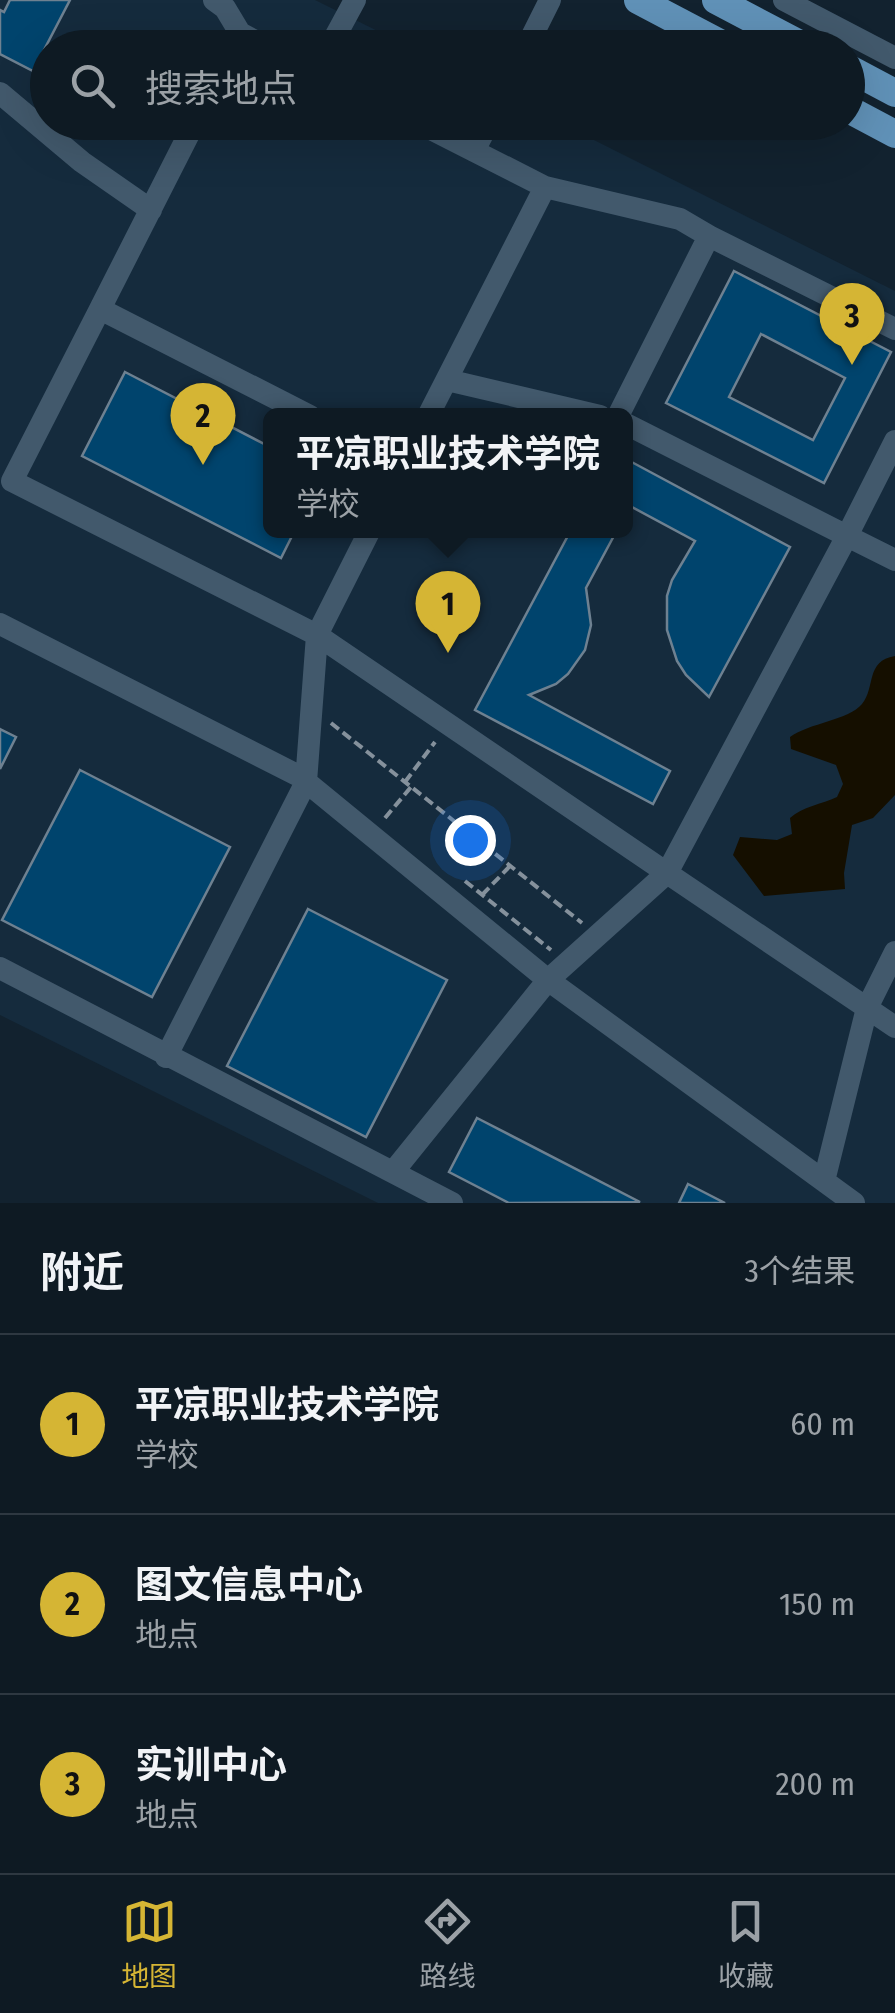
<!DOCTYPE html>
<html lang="zh">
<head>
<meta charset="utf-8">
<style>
  :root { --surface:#0e1a23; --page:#1c2730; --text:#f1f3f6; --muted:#9ba1a6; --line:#2e3841; --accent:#d5b534 }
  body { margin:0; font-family:"Fira Sans Condensed","Noto Sans SC",sans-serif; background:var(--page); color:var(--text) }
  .you { position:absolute; left:470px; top:840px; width:35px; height:35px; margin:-25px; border:8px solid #fff; border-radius:50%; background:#1a73e8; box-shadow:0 0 0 15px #1a73e833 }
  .badge { display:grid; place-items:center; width:65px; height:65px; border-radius:50%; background:var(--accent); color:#111; font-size:32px; font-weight:700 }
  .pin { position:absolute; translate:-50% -82px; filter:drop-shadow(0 2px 5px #0008) }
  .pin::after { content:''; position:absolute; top:52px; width:35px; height:30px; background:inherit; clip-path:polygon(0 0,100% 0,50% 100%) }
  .popup { position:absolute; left:263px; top:408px; width:370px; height:130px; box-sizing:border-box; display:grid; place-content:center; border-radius:15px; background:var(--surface); filter:drop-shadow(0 2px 8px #0005); font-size:32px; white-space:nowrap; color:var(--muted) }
  .popup b { font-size:38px; color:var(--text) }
  .popup::after { content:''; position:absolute; left:50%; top:100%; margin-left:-20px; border:20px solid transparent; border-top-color:var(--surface) }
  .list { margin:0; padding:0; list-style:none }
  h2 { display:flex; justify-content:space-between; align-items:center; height:130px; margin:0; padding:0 40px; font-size:42px }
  h2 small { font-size:32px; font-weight:400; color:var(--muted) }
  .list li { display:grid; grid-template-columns:65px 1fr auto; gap:30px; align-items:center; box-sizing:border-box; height:180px; padding:0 40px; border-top:2px solid var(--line) }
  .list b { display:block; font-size:38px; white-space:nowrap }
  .list p { margin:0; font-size:32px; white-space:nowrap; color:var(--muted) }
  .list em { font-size:32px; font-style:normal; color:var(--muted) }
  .icon { flex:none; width:55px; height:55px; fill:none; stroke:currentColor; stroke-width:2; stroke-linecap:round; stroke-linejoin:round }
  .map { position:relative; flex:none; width:895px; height:1203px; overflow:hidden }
  .search { position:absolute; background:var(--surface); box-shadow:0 10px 40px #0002; left:30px; right:30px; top:30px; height:110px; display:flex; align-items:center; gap:25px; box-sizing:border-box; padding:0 35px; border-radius:55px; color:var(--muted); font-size:38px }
  .sheet { height:670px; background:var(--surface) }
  nav { display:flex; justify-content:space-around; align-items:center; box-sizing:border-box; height:140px; border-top:2px solid var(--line); background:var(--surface); font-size:28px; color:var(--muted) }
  nav a { display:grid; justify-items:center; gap:5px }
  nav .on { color:var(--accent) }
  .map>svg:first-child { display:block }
  .built { fill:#152b3d; fill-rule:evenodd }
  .water { fill:#150f00 }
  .building { fill:#00446d; stroke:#6e8191; stroke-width:2.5; fill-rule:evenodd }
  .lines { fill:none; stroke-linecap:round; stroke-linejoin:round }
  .path { stroke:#85919c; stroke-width:4; stroke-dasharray:10 5; stroke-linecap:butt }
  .minor { stroke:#42596c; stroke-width:22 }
  .major { stroke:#6091b7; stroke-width:28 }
</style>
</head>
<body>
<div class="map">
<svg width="895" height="1203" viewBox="0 0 895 1203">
  <rect width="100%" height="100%" fill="#12222f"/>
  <!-- built -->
  <path class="built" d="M0,0H315L410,47L48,48V122L560,123L895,291V1203H378L0,1015ZM270,416H626V530H270Z"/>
  <!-- water -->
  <path class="water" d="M895,656V795L873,818L852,825L844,873L845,889L764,896L733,855L740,837L777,840L792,834L790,818C802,807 822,804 837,797L843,784L836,765L791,749L790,737C809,723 849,720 862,704C876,687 865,661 895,656Z"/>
  <!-- building -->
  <path class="building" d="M10,0H70L33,71L0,54V10L4,12Z
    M734,271L891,352L824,483L666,403ZM761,334L845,378L813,440L729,397Z
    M125,372L270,447V530H295L281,558L82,456Z
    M626,459L790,547L709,697L686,675L677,661L667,630V596L672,580L695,541L630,506L626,515Z
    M571,530H617L586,588L591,625L585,650L568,674L556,684L529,695L670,771L653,804L475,710Z
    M0,729L16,737L0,769Z
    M80,770L230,847L152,997L2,920Z
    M308,909L447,980L366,1137L227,1066Z
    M477,1118L640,1202L509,1203L449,1172Z
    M688,1184L725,1203H679Z"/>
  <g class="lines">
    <!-- path -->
    <path class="path" d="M331,723L582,923
      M405,782L435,742
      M385,818L411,787
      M465,881L551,950
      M482,895L510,866"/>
    <!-- minor -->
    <path class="minor" d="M214,0L225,8L240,33
      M784,0L895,58
      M233,48L240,33L268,48
      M329,48L355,0
      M526,48L550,0
      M0,93L82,162L151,210
      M195,122L100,309L310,416
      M417,122L545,187L680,219L709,236
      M474,151L489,122
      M100,309L12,481L317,635L370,530
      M447,380L600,416
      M428,416L545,187
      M618,416L709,236L895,329
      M626,424L847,536L895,441
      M895,560L847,536L667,873L867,1008L895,952
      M0,624L299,776L548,980L854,1203
      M317,635L667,873L548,980L393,1172
      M0,968L452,1203
      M166,1057L306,782L317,635
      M824,1181L867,1008L895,1027"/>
    <!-- major -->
    <path class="major" d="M638,0L729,48
      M716,0L807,48
      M848,68L895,93
      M848,109L895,134"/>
  </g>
</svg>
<div class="you"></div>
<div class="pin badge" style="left:448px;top:653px">1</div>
<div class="popup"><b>平凉职业技术学院</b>学校</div>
<div class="pin badge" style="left:203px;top:465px">2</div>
<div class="pin badge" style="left:852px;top:365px">3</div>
<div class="search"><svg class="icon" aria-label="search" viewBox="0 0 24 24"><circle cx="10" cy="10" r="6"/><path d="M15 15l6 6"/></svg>搜索地点</div>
</div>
<section class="sheet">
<h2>附近<small>3个结果</small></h2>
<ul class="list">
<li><span class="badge">1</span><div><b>平凉职业技术学院</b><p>学校</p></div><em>60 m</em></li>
<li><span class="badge">2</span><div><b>图文信息中心</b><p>地点</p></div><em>150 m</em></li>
<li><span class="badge">3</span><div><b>实训中心</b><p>地点</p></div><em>200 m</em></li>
</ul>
</section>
<nav>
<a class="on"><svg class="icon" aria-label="map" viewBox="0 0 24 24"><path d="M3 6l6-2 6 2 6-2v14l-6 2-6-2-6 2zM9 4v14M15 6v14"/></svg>地图</a>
<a><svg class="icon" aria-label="directions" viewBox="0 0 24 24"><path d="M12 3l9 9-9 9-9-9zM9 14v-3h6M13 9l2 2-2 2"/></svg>路线</a>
<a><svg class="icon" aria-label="saved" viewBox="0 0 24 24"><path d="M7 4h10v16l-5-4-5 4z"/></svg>收藏</a>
</nav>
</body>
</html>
